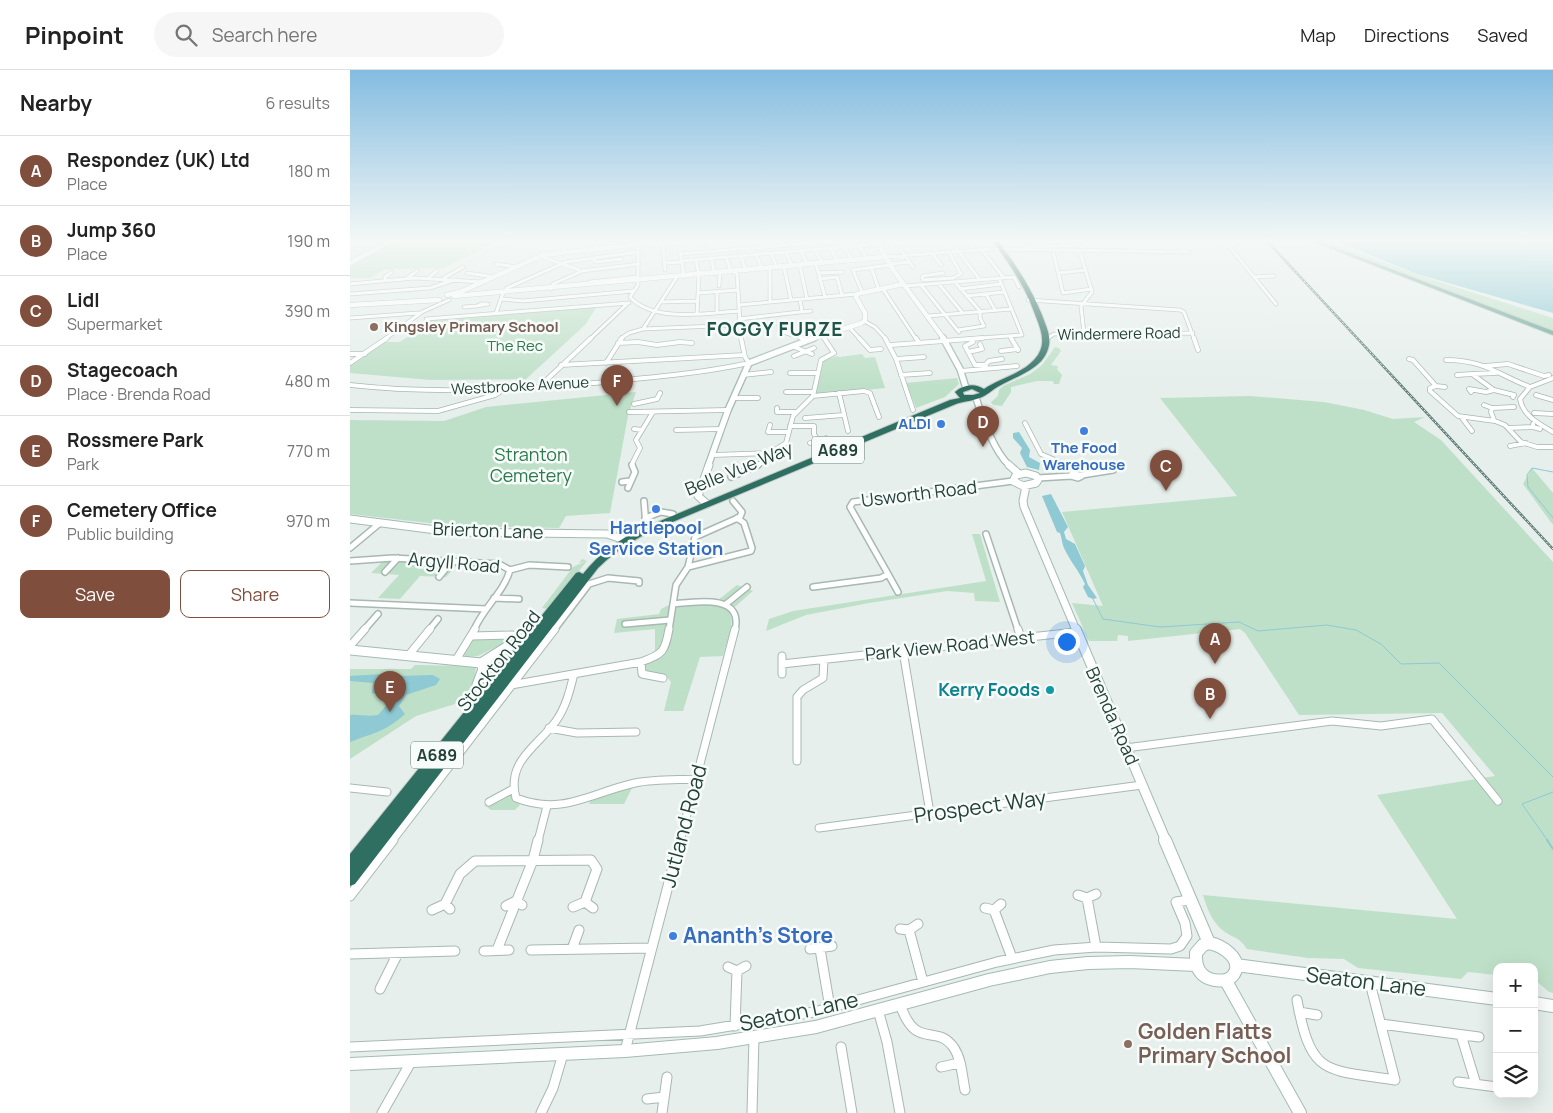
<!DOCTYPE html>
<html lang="en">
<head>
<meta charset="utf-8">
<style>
  :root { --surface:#fff; --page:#f6f6f6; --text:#222; --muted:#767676; --line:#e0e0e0; --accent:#804e3d }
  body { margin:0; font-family:Manrope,sans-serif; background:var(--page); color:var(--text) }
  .controls { position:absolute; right:15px; bottom:15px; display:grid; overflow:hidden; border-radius:10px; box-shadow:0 5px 20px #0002 }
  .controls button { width:45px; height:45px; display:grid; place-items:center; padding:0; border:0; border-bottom:1px solid var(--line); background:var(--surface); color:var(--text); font:25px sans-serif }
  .you { position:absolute; left:716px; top:571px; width:18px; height:18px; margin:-12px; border:4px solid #fff; border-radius:50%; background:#1a73e8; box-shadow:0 0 0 8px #1a73e833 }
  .badge { display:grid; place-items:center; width:32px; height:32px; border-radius:50%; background:var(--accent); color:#fff; font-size:16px; font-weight:700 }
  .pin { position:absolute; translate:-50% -41px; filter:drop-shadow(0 1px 2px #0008) }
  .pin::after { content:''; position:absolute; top:26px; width:18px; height:15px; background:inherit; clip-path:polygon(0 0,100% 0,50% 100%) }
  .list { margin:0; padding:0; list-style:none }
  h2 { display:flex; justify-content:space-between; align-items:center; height:65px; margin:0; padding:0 20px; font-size:21px }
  h2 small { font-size:16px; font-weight:400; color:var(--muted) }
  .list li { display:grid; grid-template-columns:32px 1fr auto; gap:15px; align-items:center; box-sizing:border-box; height:70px; padding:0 20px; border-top:1px solid var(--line) }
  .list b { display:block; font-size:19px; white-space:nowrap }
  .list p { margin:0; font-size:16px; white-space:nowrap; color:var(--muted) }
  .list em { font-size:16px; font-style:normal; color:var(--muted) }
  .actions { display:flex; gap:10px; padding:15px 20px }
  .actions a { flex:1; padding:11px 0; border:1px solid var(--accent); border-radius:10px; text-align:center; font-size:18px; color:var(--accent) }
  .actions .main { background:var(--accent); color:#fff }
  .icon { flex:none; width:28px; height:28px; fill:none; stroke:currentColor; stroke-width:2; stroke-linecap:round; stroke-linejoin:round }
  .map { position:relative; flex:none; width:1203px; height:1043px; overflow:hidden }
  header { display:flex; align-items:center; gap:30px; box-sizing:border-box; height:70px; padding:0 25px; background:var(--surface); border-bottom:1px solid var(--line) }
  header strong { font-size:24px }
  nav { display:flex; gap:28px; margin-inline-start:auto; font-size:18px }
  .search { width:350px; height:45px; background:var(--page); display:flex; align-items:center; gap:12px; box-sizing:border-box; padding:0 18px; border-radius:28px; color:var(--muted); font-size:19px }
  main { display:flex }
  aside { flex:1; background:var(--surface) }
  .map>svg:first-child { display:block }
  .green { fill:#bfe0c8 }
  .water { fill:#8ec9d4 }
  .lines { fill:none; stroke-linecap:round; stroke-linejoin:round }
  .stream-far1 { stroke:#8ec9d4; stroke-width:1 }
  .stream { stroke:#8ec9d4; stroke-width:2 }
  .street-far4-casing { stroke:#a8b8b2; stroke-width:4.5 }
  .street-far3-casing { stroke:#a8b8b2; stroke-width:5.5 }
  .street-far2-casing { stroke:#a8b8b2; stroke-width:8 }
  .street-far1-casing { stroke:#a8b8b2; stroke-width:9 }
  .street-casing { stroke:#a8b8b2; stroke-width:11 }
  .secondary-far4-casing { stroke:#a4bbb3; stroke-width:5.5 }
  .secondary-far3-casing { stroke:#a4bbb3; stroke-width:8 }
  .secondary-far2-casing { stroke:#a4bbb3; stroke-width:9 }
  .secondary-far1-casing { stroke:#a4bbb3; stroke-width:11 }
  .secondary-casing { stroke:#a4bbb3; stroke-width:14 }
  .primary-casing { stroke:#c2cac8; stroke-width:2 }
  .highway-casing { stroke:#c2cac8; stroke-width:2 }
  .street-far4 { stroke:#fff; stroke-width:3 }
  .street-far3 { stroke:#fff; stroke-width:4 }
  .street-far2 { stroke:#fff; stroke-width:5 }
  .street-far1 { stroke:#fff; stroke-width:7 }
  .street { stroke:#fff; stroke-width:9 }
  .secondary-far4 { stroke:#fff; stroke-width:4.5 }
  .secondary-far3 { stroke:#fff; stroke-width:5.5 }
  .secondary-far2 { stroke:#fff; stroke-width:7 }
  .secondary-far1 { stroke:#fff; stroke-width:9 }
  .secondary { stroke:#fff; stroke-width:12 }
  .primary { fill:#6aa596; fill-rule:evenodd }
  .highway { fill:#2f6f62; fill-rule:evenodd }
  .rail-casing { stroke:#5f7d75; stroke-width:2.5 }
  .rail { stroke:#f7fbf9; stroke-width:1; stroke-dasharray:2; stroke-linecap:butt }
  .education-dot { fill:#8d6e63; stroke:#f7fbf9; stroke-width:2 }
  .shop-dot { fill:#3f7fe0; stroke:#f7fbf9; stroke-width:2 }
  .culture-dot { fill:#0f9aa8; stroke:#f7fbf9; stroke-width:2 }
  .labels { text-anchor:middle; stroke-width:5; stroke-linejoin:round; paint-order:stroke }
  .far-education-label { font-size:15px; font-weight:bold; fill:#785e54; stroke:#f7fbf9; text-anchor:start }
  .far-street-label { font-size:15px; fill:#24423a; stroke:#f7fbf9 }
  .far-park-label { font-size:15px; fill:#2d7a4b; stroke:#f7fbf9 }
  .far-shop-label { font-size:15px; font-weight:bold; fill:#366cbe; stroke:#f7fbf9; text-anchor:end }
  .shield { fill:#f7fbf9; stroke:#637a73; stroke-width:1 }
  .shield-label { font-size:16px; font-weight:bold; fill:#24423a }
  .park-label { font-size:18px; fill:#2d7a4b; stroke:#f7fbf9 }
  .street-label { font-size:18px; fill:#24423a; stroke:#f7fbf9 }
  .shop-label { font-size:18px; font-weight:bold; fill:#366cbe; stroke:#f7fbf9 }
  .culture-label { font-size:18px; font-weight:bold; fill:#0d838f; stroke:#f7fbf9; text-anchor:end }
  .far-district-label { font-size:19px; font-weight:bold; letter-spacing:1px; fill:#1f5548; stroke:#f7fbf9 }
  .near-street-label { font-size:21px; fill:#24423a; stroke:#f7fbf9 }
  .near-shop-label { font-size:21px; font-weight:bold; fill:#366cbe; stroke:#f7fbf9; text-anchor:start }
  .near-education-label { font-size:21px; font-weight:bold; fill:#785e54; stroke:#f7fbf9; text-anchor:start }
</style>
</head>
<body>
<header>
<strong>Pinpoint</strong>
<div class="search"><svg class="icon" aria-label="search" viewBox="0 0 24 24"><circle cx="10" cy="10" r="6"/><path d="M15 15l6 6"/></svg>Search here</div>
<nav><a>Map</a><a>Directions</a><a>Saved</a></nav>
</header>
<main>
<aside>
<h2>Nearby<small>6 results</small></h2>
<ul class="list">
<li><span class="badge">A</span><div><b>Respondez (UK) Ltd</b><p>Place</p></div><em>180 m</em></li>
<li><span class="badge">B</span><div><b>Jump 360</b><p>Place</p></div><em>190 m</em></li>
<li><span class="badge">C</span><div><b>Lidl</b><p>Supermarket</p></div><em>390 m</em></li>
<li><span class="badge">D</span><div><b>Stagecoach</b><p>Place · Brenda Road</p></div><em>480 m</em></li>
<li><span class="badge">E</span><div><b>Rossmere Park</b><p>Park</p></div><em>770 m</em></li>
<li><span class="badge">F</span><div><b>Cemetery Office</b><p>Public building</p></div><em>970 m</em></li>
</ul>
<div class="actions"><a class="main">Save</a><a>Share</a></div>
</aside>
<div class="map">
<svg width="1203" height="1043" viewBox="0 0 1203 1043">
  <rect width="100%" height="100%" fill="#e6efeb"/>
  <!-- green -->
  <path class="green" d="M45,170H150L94,198L35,199L20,208H0V195Z
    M964,170H975L1071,206L1203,248V262Z
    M248,235L235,255L176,309L81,310L0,303V295L35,272H50L83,249Z
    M705,277L709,278L711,281L701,295L708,296L707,299L712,305L709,314H704L703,311H687L661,317V322L652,336L643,335L641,332L648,326L649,320L653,316L680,304L692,295Z
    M512,284L515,288L525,287L535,318L466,325L473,291L487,286L489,287Z
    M607,308L609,314L595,327L566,338L556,313Z
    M286,322L278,346L260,443L216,446L209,458L105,456L0,444V350L94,351L136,337Z
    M900,326L974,332L1014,340L1043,349L1075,347L1064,352L1091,370L1203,492V923L1199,922L1184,909V897H1147V905L1118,902L1111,909L1008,898L994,889L958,888L897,879C888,866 887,870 875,862C863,854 857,839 853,825L1107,849L1027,725L1145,706L1092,643L949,645L895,563L890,559L778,571V566L768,565L767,571H739L722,533L753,536L712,442L887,426L810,328Z
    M1182,398L1203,423V455L1173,414Z
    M622,464H630L650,532L625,531L624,523L597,521L519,533L456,545L416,561L419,549L443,541L636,511Z
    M36,488L110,492L96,507L70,506L50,529L28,528L49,505L21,503Z
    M232,489L237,491L198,539L192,538L223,497L236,491L229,493Z
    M387,515L403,521L379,542C386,554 376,573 373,586L350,587L333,641H314L321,612L317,607L305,606L293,600V595L305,591V559L264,563L267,549L309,544L311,539L319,535L325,539L331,535L363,534Z
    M179,562L174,568L146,577L128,586L117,587L114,585L124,569H158L163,565L171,566Z
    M168,577L137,615L132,613L137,601L149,598L137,600C141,587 156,580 168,577Z
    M65,595L126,596L123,632L105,634L66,646L0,689V599H61Z
    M278,718H282L274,734H239L240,731Z
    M160,724L170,735L165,740H141L134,735L145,730L147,733L156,728L155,725Z"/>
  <!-- water -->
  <path class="water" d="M983,170H1203V243L1067,204Z
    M669,362L680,380L679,387L690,393L689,400L677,397L670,383L672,378L663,368V363Z
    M701,424L718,457L714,462L716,469L725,474L735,496L733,501L738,515L747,528L743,529L738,527L733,517L735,514C729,501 720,491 714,478C712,474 712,468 710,463L707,462L692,426Z
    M32,604L46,606L83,605L90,609L86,615L56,625L49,636L55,644C35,662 23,663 0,672V645C10,644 17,647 28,645L41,630L34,626L22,623L23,613L0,611V606Z"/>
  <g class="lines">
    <!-- stream-far1 -->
    <path class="stream-far1" d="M1203,402L1182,398L1177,405L1178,417L1203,448
      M743,529L753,549L810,557L889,552L908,561L977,555L1006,560L1031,574L1051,594L1089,593L1203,707
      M1198,771L1172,734L1203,722"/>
    <!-- stream -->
    <path class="stream" d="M1197,770L1203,779"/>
    <defs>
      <path id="street-far4" d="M600,170L630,210
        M624,170L654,208
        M874,170L926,234
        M245,173L248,179
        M313,173L315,200
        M329,173L334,207
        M546,173L563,197
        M288,174V215L280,227C303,253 358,243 389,241
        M547,174L555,173
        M509,176L517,189
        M494,177L503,191
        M675,177L729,175
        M480,178L488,192
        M646,179L839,182
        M465,180L473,194
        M451,181L458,195
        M703,181L713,223L742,219
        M436,182L442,196
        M730,182L742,222L731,236L734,264
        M215,183L213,179L219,175L216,174
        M421,183L427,198
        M582,183L591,195
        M330,184L498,170
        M406,185L412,199
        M190,186L229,200
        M391,186L396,201
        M376,187L381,202
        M534,187L642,179
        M242,188L246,192L272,189
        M361,188L365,204
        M346,190L349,205L347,243
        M331,191L528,174
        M316,193L331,192
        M146,194L166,197
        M466,194L475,227
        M539,194L559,192
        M450,196L457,229
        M434,197L441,230
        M521,197L529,220
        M420,199V232
        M384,202L387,204L391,269
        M117,203L144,207
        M468,203L493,202
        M709,203L736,200
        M905,207L924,206
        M78,208L87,201
        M94,208L113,197
        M572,208L573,206L593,203
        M56,209L67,201
        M469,209L487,207L492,225
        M35,210V207L42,202
        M573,210L603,208L611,204L598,181
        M240,212L288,207
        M605,212L630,241V248L634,256L608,260
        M588,213L612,242
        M0,214L65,208L132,212
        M571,215L609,262
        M369,216L370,203
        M555,216L664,207L669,217
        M201,219L203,214L232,201L289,194
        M533,219L566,269
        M610,219L651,214
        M367,222V242
        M512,222L503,200L540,195
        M348,223L388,220
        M0,224L80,218L104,210
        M636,224L645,240
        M616,226L654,222
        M152,229L173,231L283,221
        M678,230L830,240L834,242L844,269
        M311,232L348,231
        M131,234H138L127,236Z
        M389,235L507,224
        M114,237L127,236
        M452,242L461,241
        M146,243L153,223L157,218L216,192L288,182
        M578,246L661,239
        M0,248L68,243
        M76,249L279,233
        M389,249L450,242L452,241L450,230
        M514,251L525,257L536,269
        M443,255L429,256L430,261L455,269
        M499,257L510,269
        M293,259L327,207
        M472,265L475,269
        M660,266L662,269
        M35,269L72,242L99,230
        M240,269L278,233
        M270,269L279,263L293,259L389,255
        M617,269L672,265L649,208
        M696,269L704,264L843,263"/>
      <path id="street-far3" d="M451,268L457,270
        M509,268L520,280L531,279
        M535,268L546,289L563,340
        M566,268L569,273
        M661,268L668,280
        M844,268L848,280
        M622,269L623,272L615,276L625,295H634
        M696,269L698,268
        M268,273L288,272L307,275L330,272L342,273
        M541,275L633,268
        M442,276L462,284
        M651,281L668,279
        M618,282L632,279L630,274
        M0,284H15
        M444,286L464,278
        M546,289L574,287
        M1059,289L1063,290L1086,316L1080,318V321L1108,346L1145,351L1155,355L1171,372L1187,377H1203
        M1096,290C1134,290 1147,304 1180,317
        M0,293L37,268
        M256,293L272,268
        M211,295L394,285
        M1135,296L1158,294L1194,306L1199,305
        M637,298L635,295L639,291L652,289
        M611,301L667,296
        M440,303H467
        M1146,303L1122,304L1144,320L1164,325L1163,327
        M393,305L421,302
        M551,305L580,303
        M1107,305L1122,304
        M1203,308L1180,317L1170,329C1173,346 1189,354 1203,362
        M0,315C82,324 162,320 244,313C296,308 348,304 399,293L395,287L391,268
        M1086,316L1095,317
        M189,317L241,268
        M436,322H464
        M1121,322L1119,319L1136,322L1144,320
        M489,323L498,361
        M1186,325L1203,330
        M463,326L514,321L520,323L529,347
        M383,328H408
        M284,334L307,329L310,323
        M1134,335L1142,338
        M427,338V342H446
        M0,340L88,341L145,325L153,320
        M279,342L378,340
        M1184,343L1203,344
        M455,348L494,345
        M1112,348L1122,361
        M1144,350L1141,342L1142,338L1164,337
        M675,353L691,384L719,396
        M420,355L418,362H439
        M440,356H464V364L468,370
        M1183,357L1190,359
        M1159,358L1183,357V354
        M284,359L292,360
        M326,360L372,359
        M460,373L476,368
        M1160,376L1176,373
        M363,385L420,383L436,373L443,346L463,326L471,290L484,283L474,268
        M283,396L282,394L290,378L286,370L303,342
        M405,396L422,388L420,383"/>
      <path id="street-far2" d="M717,395L721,397L725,403
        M722,403L732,406L728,408L721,406Z
        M732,405L763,400
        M381,407L408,395
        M688,408L721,406
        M272,412L280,411
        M278,418L285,402L282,395
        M294,431L296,455
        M295,448L311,442L323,444
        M636,464L668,560
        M0,478L30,453
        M0,491L43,488L149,494L160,500C154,522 133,538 124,560
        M338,497L401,481L402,478L394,453L387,448
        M160,500L179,495L218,497
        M35,502L48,488
        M538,504L548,522
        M89,507L102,491
        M463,517L531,508L538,504L500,437L503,432L663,411
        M144,528L169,529
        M0,533L136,539
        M323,534C344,532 394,523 385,560
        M376,534L397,517
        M275,554L320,550
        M14,560L28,544
        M79,560L88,549
        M204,560L239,514L258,508L289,511V513
        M319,560L326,515L338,497L345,467L390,447L392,442L383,431"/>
      <path id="street-far1" d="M668,559L671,568
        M122,566L162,565
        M0,576L15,559
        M553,581L580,743
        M58,586L80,559
        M432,586V604
        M106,590L125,559
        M291,592L292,604L313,608
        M432,594L726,562
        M224,604C220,620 216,637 206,651C187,677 156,691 166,728C213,746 240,723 285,713C305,709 326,710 346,709
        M161,615L291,592C313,584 315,582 319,559
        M199,658L227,663L286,662
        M776,678L982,651L1031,656L1082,649L1148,731
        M447,691V627L453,620L473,608L474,590
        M0,718L37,722
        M139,732L163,719
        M469,758L792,715
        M42,771L205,559
        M188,771L197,736
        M330,771L385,559"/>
      <path id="street" d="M728,825L737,828L746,824
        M0,826L43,770
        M737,828L746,877
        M95,834L110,804L125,791L241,790L247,799L235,832
        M156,836L166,831L172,835
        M223,837L235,832L243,838
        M635,838L644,840L651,834
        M82,840L95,834L100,839
        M644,840L662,888
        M550,859L559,860L568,854
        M559,860L573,912
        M222,879L229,860
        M460,879L482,876
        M470,879L480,938
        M147,880L183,790L188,770
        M181,880L301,878
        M134,881L159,880
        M0,884L105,881
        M378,897L387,901L396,896
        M30,919L48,883
        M947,930C961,1007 975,999 1045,1010L1020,913
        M550,934C566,982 586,952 604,978C612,990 612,1006 615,1020
        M528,940L537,972L550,1043
        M949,942L967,945
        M1031,954L1129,967
        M385,956L387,901
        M1111,965L1126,1014
        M0,977L350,961L464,942L647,892L704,880L747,877L821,879L830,876L837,866L835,853L826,832L839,830
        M491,977L502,1043
        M275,981L330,770
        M591,997L609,993
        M1108,1012L1147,1017
        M297,1029L314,1027
        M32,1043L61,992
        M191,1043L203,1018L213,984
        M312,1043L317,1007
        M402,1043L404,967"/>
      <path id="secondary-far4" d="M526,170L544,201L594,269
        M0,193L43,170
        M97,225L110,222L193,185L273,176L358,170
        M104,226L534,187
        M0,235L89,230
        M461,269L512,253L515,250V243L506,227L507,224L553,214"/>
      <path id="secondary-far3" d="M593,268L610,299L616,318
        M626,328C633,349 644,382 660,396
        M358,396L378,340L399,293L464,268"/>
      <path id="secondary-far2" d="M659,395L669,404
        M676,403L686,406L688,410L686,413L673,416L663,411L666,405Z
        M676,416L673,431L674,437L726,560
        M357,434L348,426L359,395
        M0,449L102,462L257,464L275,470"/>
      <path id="secondary-far1" d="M726,559L816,771
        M0,580L131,593L158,576L170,574L177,576
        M131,593L133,599L127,615L131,620H141"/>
      <path id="secondary" d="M815,770L859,873
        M859,873C871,875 894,889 884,904C878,914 860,911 853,905C846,899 846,891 846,883L853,875Z
        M886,895L1147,929
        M876,911L950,1043
        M1184,933L1203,936
        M0,994L275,981L367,973L466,957L639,910L700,897L738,893L780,892L846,895"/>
      <path id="primary" d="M959,170H965L1203,261V265Z"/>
      <path id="highway" d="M642,170H647C666,195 680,216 692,245C695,254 701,265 699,275C695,298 669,305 651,315C644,318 639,324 632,327C624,331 614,331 606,334L320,453C293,464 269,477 248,498L5,814L0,816V784L226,503L229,502L233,504C249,484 268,470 291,459L600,330L610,328L605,322C614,314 625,313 634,319C650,308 671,304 684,290C697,276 692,262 686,247C674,214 662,198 642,170ZM622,319L630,323L623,325H614L613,322Z"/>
    </defs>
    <!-- street-far4 casing -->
    <use href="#street-far4" class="street-far4-casing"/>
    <!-- street-far3 casing -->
    <use href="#street-far3" class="street-far3-casing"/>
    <!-- street-far2 casing -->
    <use href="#street-far2" class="street-far2-casing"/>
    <!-- street-far1 casing -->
    <use href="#street-far1" class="street-far1-casing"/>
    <!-- street casing -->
    <use href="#street" class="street-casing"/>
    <!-- secondary-far4 casing -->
    <use href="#secondary-far4" class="secondary-far4-casing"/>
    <!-- secondary-far3 casing -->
    <use href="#secondary-far3" class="secondary-far3-casing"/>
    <!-- secondary-far2 casing -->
    <use href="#secondary-far2" class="secondary-far2-casing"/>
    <!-- secondary-far1 casing -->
    <use href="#secondary-far1" class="secondary-far1-casing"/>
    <!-- secondary casing -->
    <use href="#secondary" class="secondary-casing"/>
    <!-- primary casing -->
    <use href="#primary" class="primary-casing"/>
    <!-- highway casing -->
    <use href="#highway" class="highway-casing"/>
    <!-- street-far4 -->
    <use href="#street-far4" class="street-far4"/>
    <!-- street-far3 -->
    <use href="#street-far3" class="street-far3"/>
    <!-- street-far2 -->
    <use href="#street-far2" class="street-far2"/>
    <!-- street-far1 -->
    <use href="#street-far1" class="street-far1"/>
    <!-- street -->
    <use href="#street" class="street"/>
    <!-- secondary-far4 -->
    <use href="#secondary-far4" class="secondary-far4"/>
    <!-- secondary-far3 -->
    <use href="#secondary-far3" class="secondary-far3"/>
    <!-- secondary-far2 -->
    <use href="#secondary-far2" class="secondary-far2"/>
    <!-- secondary-far1 -->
    <use href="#secondary-far1" class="secondary-far1"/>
    <!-- secondary -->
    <use href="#secondary" class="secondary"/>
    <!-- primary -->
    <use href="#primary" class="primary"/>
    <!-- highway -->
    <use href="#highway" class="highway"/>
    <defs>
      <path id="rail" d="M916,170L1203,479"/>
    </defs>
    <!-- rail casing -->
    <use href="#rail" class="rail-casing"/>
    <!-- rail -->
    <use href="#rail" class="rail"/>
  </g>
  <!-- sky -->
  <linearGradient id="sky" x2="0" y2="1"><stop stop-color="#84bce0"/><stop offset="0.54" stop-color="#f4f8f6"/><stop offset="1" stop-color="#f4f8f6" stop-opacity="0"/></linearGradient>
  <rect width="1203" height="316" fill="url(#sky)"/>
  <!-- markers -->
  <g class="education-dot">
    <circle cx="24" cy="257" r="5"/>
    <circle cx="778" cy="974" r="5"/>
  </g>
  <g class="shop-dot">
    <circle cx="591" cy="354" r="5"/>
    <circle cx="734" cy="361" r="5"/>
    <circle cx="306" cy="439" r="5"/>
    <circle cx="323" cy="866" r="5"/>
  </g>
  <circle class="culture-dot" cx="700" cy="620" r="5"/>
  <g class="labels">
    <!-- far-education labels -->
    <g class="far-education-label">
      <text x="34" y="262">Kingsley Primary School</text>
    </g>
    <!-- far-street labels -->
    <g class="far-street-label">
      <text transform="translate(769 264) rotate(-1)" y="5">Windermere Road</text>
      <text transform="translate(170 316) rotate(-3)" y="5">Westbrooke Avenue</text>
    </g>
    <!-- far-park labels -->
    <g class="far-park-label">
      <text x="165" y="281">The Rec</text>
    </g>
    <!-- far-shop labels -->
    <g class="far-shop-label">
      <text x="581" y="359">ALDI</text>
      <text x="734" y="383" text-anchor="middle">The Food<tspan x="734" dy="17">Warehouse</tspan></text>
    </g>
    <!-- shield labels -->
    <g class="shield">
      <rect x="462" y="366.5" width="52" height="27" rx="4"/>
      <rect x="61" y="671.5" width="52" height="27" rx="4"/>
    </g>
    <g class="shield-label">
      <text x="488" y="386">A689</text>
      <text x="87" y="691">A689</text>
    </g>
    <!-- park labels -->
    <g class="park-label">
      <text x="181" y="391">Stranton<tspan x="181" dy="21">Cemetery</tspan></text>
    </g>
    <!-- street labels -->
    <g class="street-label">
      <text transform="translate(389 399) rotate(-22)" y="6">Belle Vue Way</text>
      <text transform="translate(569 424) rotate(-7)" y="6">Usworth Road</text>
      <text transform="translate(138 461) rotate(2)" y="6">Brierton Lane</text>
      <text transform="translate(104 493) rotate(5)" y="6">Argyll Road</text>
      <text transform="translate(600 576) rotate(-6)" y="6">Park View Road West</text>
      <text transform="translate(149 591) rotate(-52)" y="6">Stockton Road</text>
      <text transform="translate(762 646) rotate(66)" y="6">Brenda Road</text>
    </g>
    <!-- shop labels -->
    <g class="shop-label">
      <text x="306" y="464">Hartlepool<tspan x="306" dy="21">Service Station</tspan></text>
    </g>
    <!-- culture labels -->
    <g class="culture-label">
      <text x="690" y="626">Kerry Foods</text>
    </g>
    <!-- far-district labels -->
    <g class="far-district-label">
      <text x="425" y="266">FOGGY FURZE</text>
    </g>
    <!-- near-street labels -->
    <g class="near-street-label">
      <text transform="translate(630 737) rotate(-8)" y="7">Prospect Way</text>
      <text transform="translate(334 756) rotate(-75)" y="7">Jutland Road</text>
      <text transform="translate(1016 912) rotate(7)" y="7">Seaton Lane</text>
      <text transform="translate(449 942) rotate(-12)" y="7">Seaton Lane</text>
    </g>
    <!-- near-shop labels -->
    <g class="near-shop-label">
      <text x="333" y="873">Ananth's Store</text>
    </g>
    <!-- near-education labels -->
    <g class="near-education-label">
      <text x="788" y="969">Golden Flatts<tspan x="788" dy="24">Primary School</tspan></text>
    </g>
  </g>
</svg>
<div class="controls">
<button>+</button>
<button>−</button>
<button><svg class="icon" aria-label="layers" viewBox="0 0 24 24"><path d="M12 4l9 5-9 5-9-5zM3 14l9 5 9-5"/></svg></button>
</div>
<div class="you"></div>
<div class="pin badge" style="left:865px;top:594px">A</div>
<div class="pin badge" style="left:860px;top:649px">B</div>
<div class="pin badge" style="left:816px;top:421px">C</div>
<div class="pin badge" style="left:633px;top:377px">D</div>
<div class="pin badge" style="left:40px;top:642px">E</div>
<div class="pin badge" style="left:267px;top:336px">F</div>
</div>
</main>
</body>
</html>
